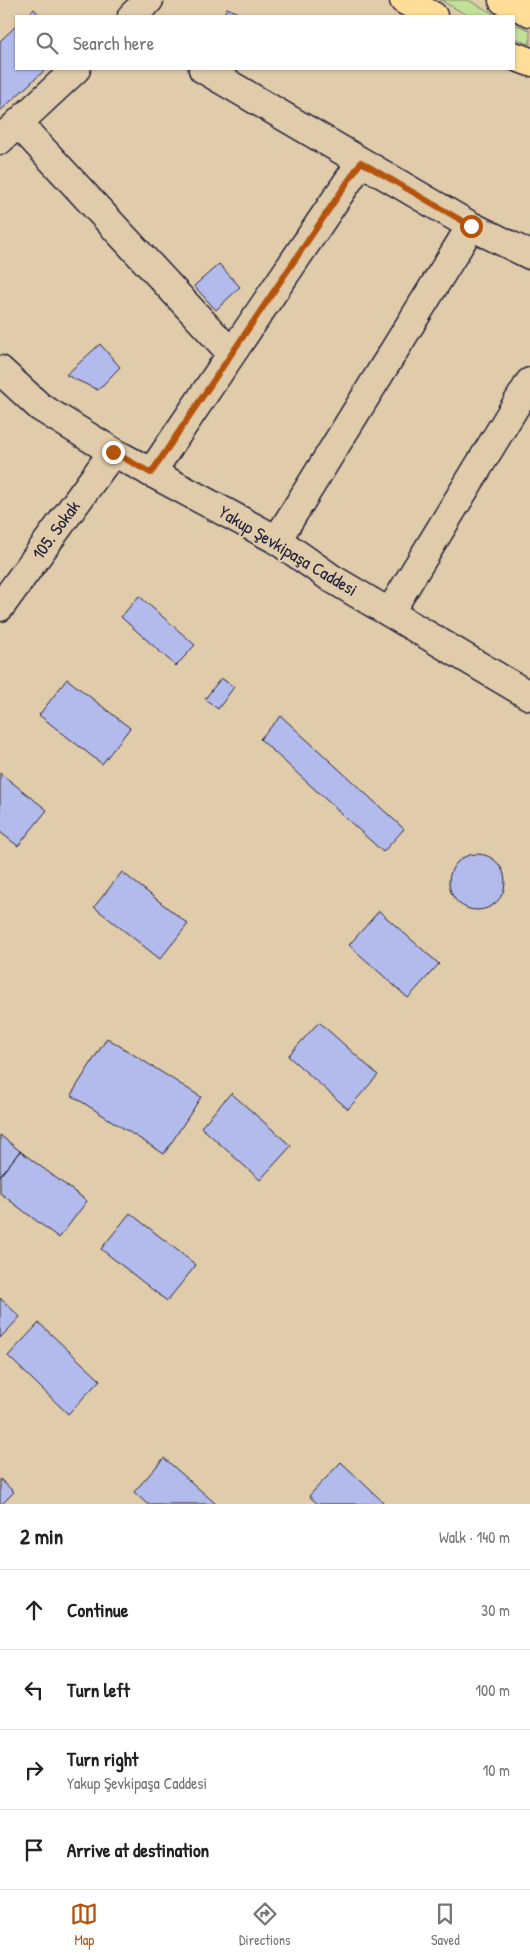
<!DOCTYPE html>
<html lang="en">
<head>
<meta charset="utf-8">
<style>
  :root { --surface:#fff; --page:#f2f2f2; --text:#222; --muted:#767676; --line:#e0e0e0; --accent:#b45309 }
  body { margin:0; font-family:"Patrick Hand",sans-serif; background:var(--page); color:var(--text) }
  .stop { position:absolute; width:15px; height:15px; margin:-11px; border:4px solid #b45309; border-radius:50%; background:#fff }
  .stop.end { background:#b45309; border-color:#fff; box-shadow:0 1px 5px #0008 }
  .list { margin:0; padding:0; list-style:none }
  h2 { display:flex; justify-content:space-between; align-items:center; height:65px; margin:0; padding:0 20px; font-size:21px }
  h2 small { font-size:16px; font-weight:400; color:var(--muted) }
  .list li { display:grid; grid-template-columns:32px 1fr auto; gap:15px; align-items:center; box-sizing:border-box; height:80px; padding:0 20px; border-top:1px solid var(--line) }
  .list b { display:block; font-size:19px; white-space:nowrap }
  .list p { margin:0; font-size:16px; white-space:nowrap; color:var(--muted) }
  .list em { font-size:16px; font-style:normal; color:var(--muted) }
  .icon { flex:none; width:28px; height:28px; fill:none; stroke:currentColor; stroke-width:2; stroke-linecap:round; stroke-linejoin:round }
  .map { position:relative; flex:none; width:530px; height:1504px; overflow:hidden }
  .search { position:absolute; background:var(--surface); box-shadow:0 1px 4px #0004; left:15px; right:15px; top:15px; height:55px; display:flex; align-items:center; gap:12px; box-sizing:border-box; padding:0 18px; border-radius:0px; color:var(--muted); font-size:19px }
  .sheet { height:385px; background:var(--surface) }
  nav { display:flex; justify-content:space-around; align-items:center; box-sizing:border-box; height:70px; border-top:1px solid var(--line); background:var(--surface); font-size:14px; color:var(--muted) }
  nav a { display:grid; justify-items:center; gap:2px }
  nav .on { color:var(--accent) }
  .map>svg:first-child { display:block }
  .green { fill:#c2e097; stroke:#728169 }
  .building { fill:#b2bbec; stroke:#22223b }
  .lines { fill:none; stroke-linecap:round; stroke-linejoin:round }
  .minor-casing { stroke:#22223b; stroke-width:31 }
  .secondary-casing { stroke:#22223b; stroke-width:31 }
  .trunk-casing { stroke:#22223b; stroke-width:31 }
  .minor { stroke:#e0cbaa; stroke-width:28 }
  .secondary { stroke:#e0cbaa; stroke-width:28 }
  .trunk { stroke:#ffdd96; stroke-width:28 }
  .route { stroke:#b45309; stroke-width:6 }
  .labels { text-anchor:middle; stroke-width:4.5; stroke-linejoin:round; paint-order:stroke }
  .street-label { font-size:18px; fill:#22223b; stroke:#e0cbaa }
</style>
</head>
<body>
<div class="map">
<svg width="530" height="1504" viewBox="0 0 530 1504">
  <rect width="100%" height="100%" fill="#e0cbaa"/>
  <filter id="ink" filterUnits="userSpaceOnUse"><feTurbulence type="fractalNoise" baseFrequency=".02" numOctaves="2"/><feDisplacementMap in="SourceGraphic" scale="10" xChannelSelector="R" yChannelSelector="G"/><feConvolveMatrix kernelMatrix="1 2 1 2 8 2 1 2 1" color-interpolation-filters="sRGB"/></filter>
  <g filter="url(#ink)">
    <!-- green -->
    <path class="green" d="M440,0H468L498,16H469Z
      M514,24L530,30V44L514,38Z"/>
    <!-- building -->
    <path class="building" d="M227,8L244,16H223Z
      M34,9L40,16H27Z
      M16,26V69H46L0,111V41Z
      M219,264L240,287L216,310L194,286Z
      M100,344L120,367L98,390L66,375Z
      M139,596L195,645L176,666L121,617Z
      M221,678L234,687L218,709L205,699Z
      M67,679L130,728L102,764L39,715Z
      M281,716L404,829L383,852L260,739Z
      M0,773L47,810L18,846L0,832Z
      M449 882a28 28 0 1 1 56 0a28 28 0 1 1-56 0Z
      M122,872L188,924L160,959L94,907Z
      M379,911L439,964L408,998L349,945Z
      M319,1022L378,1075L348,1109L288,1056Z
      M107,1038L201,1097L164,1154L71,1095Z
      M231,1093L291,1146L260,1180L201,1127Z
      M0,1135L20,1151L0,1176Z
      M20,1151L87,1201L59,1238L0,1193V1176Z
      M130,1213L196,1265L167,1301L101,1249Z
      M0,1298L20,1317L0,1338Z
      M39,1323L100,1380L68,1414L8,1356Z
      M164,1458L216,1504H147L134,1492Z
      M341,1462L385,1504H318L309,1496Z
      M0,1479L14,1492L2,1504H0Z"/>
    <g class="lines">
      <defs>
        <path id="minor" d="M132,16L149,0
          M203,69L471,226L530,255
          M18,123L231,353
          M0,140L76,69
          M151,473L361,162
          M277,540L471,226
          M0,607L113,452
          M390,612L530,382"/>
        <path id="secondary" d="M0,370L40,407L113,452L277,540L331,578L530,696"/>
        <path id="trunk" d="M404,0L433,16
          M503,0L530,12
          M514,56L530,62"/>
      </defs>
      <!-- minor casing -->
      <use href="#minor" class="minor-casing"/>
      <!-- secondary casing -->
      <use href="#secondary" class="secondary-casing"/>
      <!-- trunk casing -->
      <use href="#trunk" class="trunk-casing"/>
      <!-- minor -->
      <use href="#minor" class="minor"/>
      <!-- secondary -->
      <use href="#secondary" class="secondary"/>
      <!-- trunk -->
      <use href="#trunk" class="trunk"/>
    </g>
  </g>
  <g class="lines" filter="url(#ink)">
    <!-- route -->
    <path class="route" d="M113,452L151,473L361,162L471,226"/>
  </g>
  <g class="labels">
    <!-- street labels -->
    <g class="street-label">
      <text transform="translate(56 530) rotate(-54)" y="6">105. Sokak</text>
      <text transform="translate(288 551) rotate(31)" y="6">Yakup Şevkipaşa Caddesi</text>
    </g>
  </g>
</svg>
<div class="stop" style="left:471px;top:226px"></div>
<div class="stop end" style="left:113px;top:452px"></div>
<div class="search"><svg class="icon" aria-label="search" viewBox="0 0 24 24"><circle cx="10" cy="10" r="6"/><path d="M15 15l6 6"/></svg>Search here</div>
</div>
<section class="sheet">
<h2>2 min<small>Walk · 140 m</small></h2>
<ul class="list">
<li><svg class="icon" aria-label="ahead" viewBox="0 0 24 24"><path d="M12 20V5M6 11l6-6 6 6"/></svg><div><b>Continue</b></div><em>30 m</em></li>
<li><svg class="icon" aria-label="left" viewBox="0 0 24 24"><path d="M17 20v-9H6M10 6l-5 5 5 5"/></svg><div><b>Turn left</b></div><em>100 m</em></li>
<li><svg class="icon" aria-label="right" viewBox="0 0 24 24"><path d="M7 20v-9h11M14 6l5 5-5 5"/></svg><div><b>Turn right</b><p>Yakup Şevkipaşa Caddesi</p></div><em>10 m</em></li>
<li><svg class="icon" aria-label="arrive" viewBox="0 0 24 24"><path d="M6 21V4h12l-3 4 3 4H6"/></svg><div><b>Arrive at destination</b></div></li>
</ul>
</section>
<nav>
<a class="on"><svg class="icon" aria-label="map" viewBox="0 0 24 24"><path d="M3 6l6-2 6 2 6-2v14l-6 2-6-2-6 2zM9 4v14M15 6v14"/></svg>Map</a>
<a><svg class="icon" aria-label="directions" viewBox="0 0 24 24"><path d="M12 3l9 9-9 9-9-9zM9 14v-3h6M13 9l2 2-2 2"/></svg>Directions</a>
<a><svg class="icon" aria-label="saved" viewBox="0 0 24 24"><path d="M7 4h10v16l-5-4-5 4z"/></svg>Saved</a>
</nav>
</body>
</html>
